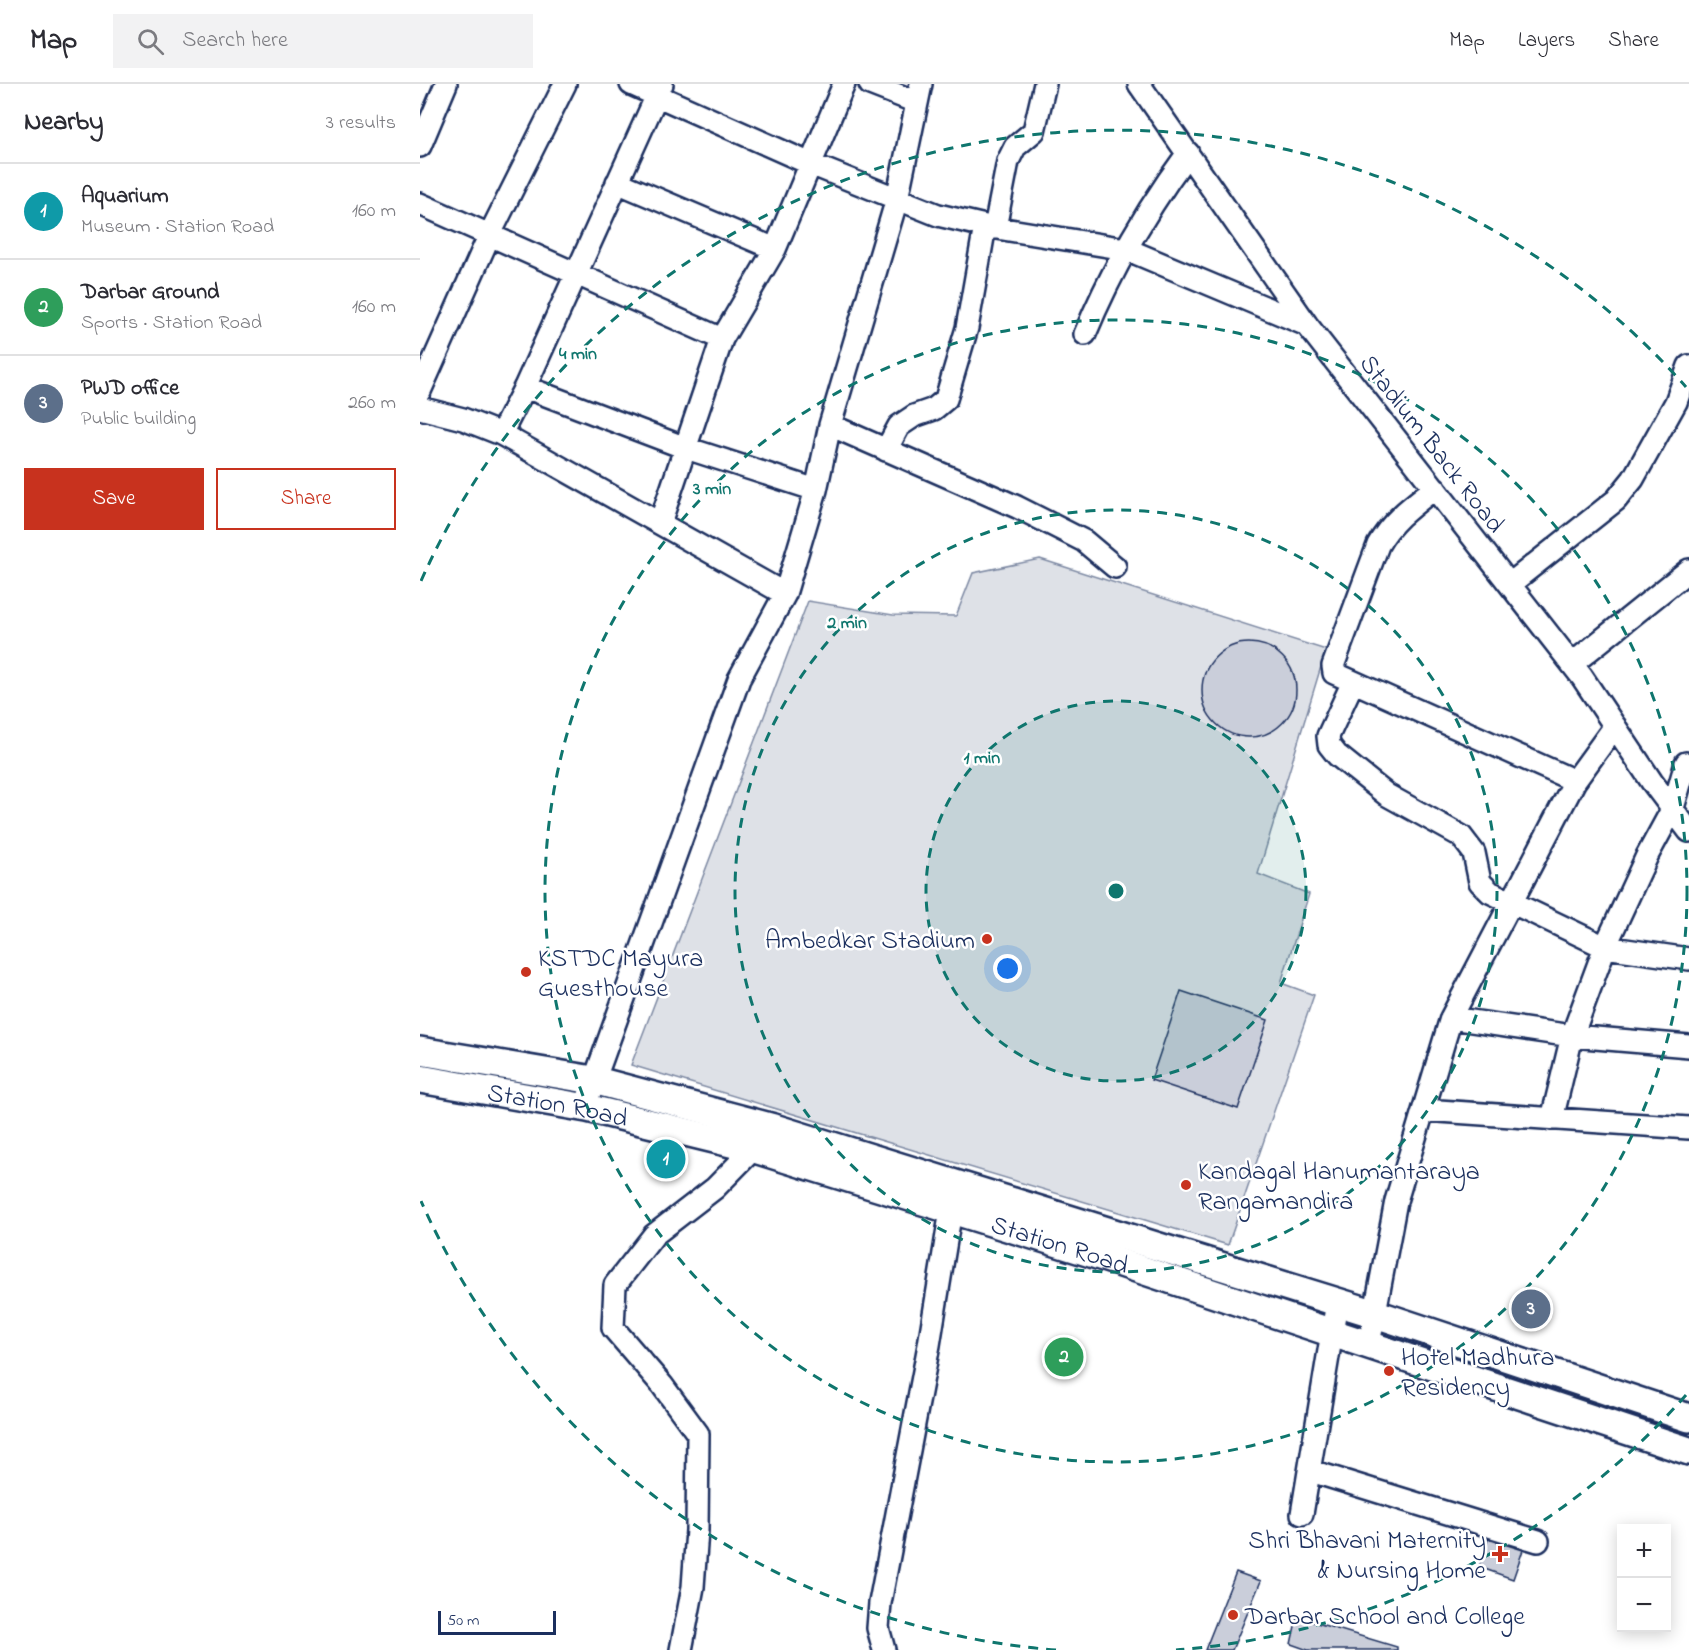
<!DOCTYPE html>
<html lang="en">
<head>
<meta charset="utf-8">
<style>
  :root { --surface:#fff; --page:#f2f2f3; --text:#2b2b33; --muted:#7c7c81; --line:#e1e1e2; --accent:#c8321e }
  body { margin:0; font-family:"Indie Flower",sans-serif; background:var(--page); color:var(--text) }
  .controls { position:absolute; right:18px; bottom:18px; display:grid; overflow:hidden; border-radius:0px; box-shadow:0 3px 15px #0003 }
  .controls button { width:54px; height:54px; display:grid; place-items:center; padding:0; border:0; border-bottom:2px solid var(--line); background:var(--surface); color:var(--text); font:30px sans-serif }
  .scale { position:absolute; left:18px; bottom:15px; width:118px; box-sizing:border-box; padding-left:6px; border:3px solid #1b2f5e; border-top:0; font-size:16px; line-height:21px; white-space:nowrap; color:#1b2f5e; -webkit-text-stroke:4px #fff; paint-order:stroke }
  .you { position:absolute; left:588px; top:885px; width:21px; height:21px; margin:-15px; border:4px solid #fff; border-radius:50%; background:#1a73e8; box-shadow:0 0 0 9px #1a73e833 }
  .badge { display:grid; place-items:center; width:39px; height:39px; border-radius:50%; background:var(--accent); color:#fff; font-size:20px; font-weight:700 }
  .pin { position:absolute; translate:-50% -50%; border:3px solid #fff; box-shadow:0 2px 6px #0006 }
  .list { margin:0; padding:0; list-style:none }
  h2 { display:flex; justify-content:space-between; align-items:center; height:78px; margin:0; padding:0 24px; font-size:26px }
  h2 small { font-size:20px; font-weight:400; color:var(--muted) }
  .list li { display:grid; grid-template-columns:39px 1fr auto; gap:18px; align-items:center; box-sizing:border-box; height:96px; padding:0 24px; border-top:2px solid var(--line) }
  .list b { display:block; font-size:22px; white-space:nowrap }
  .list p { margin:0; font-size:20px; white-space:nowrap; color:var(--muted) }
  .list em { font-size:20px; font-style:normal; color:var(--muted) }
  .actions { display:flex; gap:12px; padding:18px 24px }
  .actions a { flex:1; padding:14px 0; border:2px solid var(--accent); border-radius:0px; text-align:center; font-size:21px; color:var(--accent) }
  .actions .main { background:var(--accent); color:#fff }
  .icon { flex:none; width:33px; height:33px; fill:none; stroke:currentColor; stroke-width:2; stroke-linecap:round; stroke-linejoin:round }
  .map { position:relative; flex:none; width:1269px; height:1566px; overflow:hidden }
  header { display:flex; align-items:center; gap:36px; box-sizing:border-box; height:84px; padding:0 30px; background:var(--surface); border-bottom:2px solid var(--line) }
  header strong { font-size:28px }
  nav { display:flex; gap:33px; margin-inline-start:auto; font-size:21px }
  .search { width:420px; height:54px; background:var(--page); display:flex; align-items:center; gap:15px; box-sizing:border-box; padding:0 21px; border-radius:0px; color:var(--muted); font-size:22px }
  main { display:flex }
  aside { flex:1; background:var(--surface) }
  .map>svg:first-child { display:block }
  .green { fill:#dee1e7; stroke:#7c88a2; stroke-width:1.5 }
  .building { fill:#caceda; stroke:#1b2f5e; stroke-width:1.5 }
  .lines { fill:none; stroke-linecap:round; stroke-linejoin:round }
  .minor-casing { stroke:#1b2f5e; stroke-width:26 }
  .major-casing { stroke:#1b2f5e; stroke-width:32 }
  .minor { stroke:#fff; stroke-width:21 }
  .major { stroke:#fff; stroke-width:27 }
  .ring { fill:none; stroke:#0f766e; stroke-width:3; stroke-dasharray:10 8 }
  .poi-dot { fill:#c8321e; stroke:#fff; stroke-width:2 }
  .labels { text-anchor:middle; stroke-width:5; stroke-linejoin:round; paint-order:stroke }
  .street-label { font-size:26px; fill:#1b2f5e; stroke:#fff }
  .poi-label { font-size:26px; fill:#1b2f5e; stroke:#fff; text-anchor:start }
  .centre { fill:#0f766e; stroke:#fff; stroke-width:3 }
  .ring-label { font-size:18px; text-anchor:middle; font-weight:bold; fill:#0f766e; stroke:#fff; stroke-width:5; stroke-linejoin:round; paint-order:stroke }
</style>
</head>
<body>
<header>
<strong>Map</strong>
<div class="search"><svg class="icon" aria-label="search" viewBox="0 0 24 24"><circle cx="10" cy="10" r="6"/><path d="M15 15l6 6"/></svg>Search here</div>
<nav><a>Map</a><a>Layers</a><a>Share</a></nav>
</header>
<main>
<aside>
<h2>Nearby<small>3 results</small></h2>
<ul class="list">
<li><span class="badge" style="background:#0f9aa8">1</span><div><b>Aquarium</b><p>Museum · Station Road</p></div><em>160 m</em></li>
<li><span class="badge" style="background:#2e9e5b">2</span><div><b>Darbar Ground</b><p>Sports · Station Road</p></div><em>160 m</em></li>
<li><span class="badge" style="background:#5c6f8a">3</span><div><b>PWD office</b><p>Public building</p></div><em>260 m</em></li>
</ul>
<div class="actions"><a class="main">Save</a><a>Share</a></div>
</aside>
<div class="map">
<svg width="1269" height="1566" viewBox="0 0 1269 1566">
  <rect width="100%" height="100%" fill="#fff"/>
  <filter id="ink" filterUnits="userSpaceOnUse"><feTurbulence type="fractalNoise" baseFrequency=".0167" numOctaves="2"/><feDisplacementMap in="SourceGraphic" scale="12" xChannelSelector="R" yChannelSelector="G"/><feConvolveMatrix kernelMatrix="1 2 1 2 8 2 1 2 1" color-interpolation-filters="sRGB"/></filter>
  <g filter="url(#ink)">
    <!-- green -->
    <path class="green" d="M620,475L906,566L838,790L889,810L861,899L894,911L808,1161L211,981L388,517L473,531L536,532L553,489Z"/>
    <!-- building -->
    <path class="building" d="M782 606a47 47 0 1 1 94 0a47 47 0 1 1-94 0Z
      M761,907L848,936L818,1025L731,996Z
      M1068,1455L1103,1466L1093,1495L1059,1483Z
      M816,1488L841,1497L812,1566H785Z
      M877,1533L977,1563V1566H888L871,1560Z"/>
    <g class="lines">
      <defs>
        <path id="minor" d="M211,0L393,81L518,131L565,142L706,165L887,241
          M450,0L496,18
          M719,0L887,241L1162,593L1232,698L1269,747
          M0,62L26,0
          M197,98L355,165
          M0,120L302,255
          M575,144L588,77L595,63L614,47L625,0
          M665,250C692,185 726,126 768,69
          M105,303L263,363L396,406
          M0,307L70,150L145,0
          M0,324L43,335L81,350L365,510
          M410,341L597,423L664,457L695,483
          M81,350L105,303L242,0
          M466,366L479,342L494,332L514,325L526,315L547,244L565,142
          M1015,404C992,422 972,436 958,461L913,582L914,589L1155,697
          M240,439L302,255L355,165L424,0
          M1090,500L1196,416L1213,395L1256,318L1269,282
          M1152,580L1269,486
          M933,598L908,652L909,661L917,671L967,711L1041,752L1054,769L1060,798L1070,808L1185,863L1269,875
          M1031,934L1152,952L1269,962
          M169,1011L319,595L365,510L396,406L410,341L477,115L501,0
          M1004,1026L1269,1044
          M1132,1035L1152,952L1185,863L1227,772L1253,724L1266,679
          M949,1260L976,1117L1031,934L1155,697L1195,642
          M891,1387L1118,1457
          M882,1430L917,1218
          M261,1566L273,1503L277,1446L278,1350L242,1301L193,1244L195,1201L234,1151L295,1104L343,1055
          M464,1566L458,1544L460,1519L509,1261L531,1126"/>
        <g id="major">
          <path d="M0,967L173,996L354,1044L956,1230L1269,1334"/>
          <path id="s1" d="M0,995L167,1024L335,1065L671,1169L1269,1367"/>
        </g>
      </defs>
      <!-- minor casing -->
      <use href="#minor" class="minor-casing"/>
      <!-- major casing -->
      <use href="#major" class="major-casing"/>
      <!-- minor -->
      <use href="#minor" class="minor"/>
      <!-- major -->
      <use href="#major" class="major"/>
    </g>
  </g>
  <!-- distance rings -->
  <circle cx="696" cy="807" r="190" fill="#0f766e" fill-opacity=".12"/>
  <g class="ring">
    <circle cx="696" cy="807" r="190"/>
    <circle cx="696" cy="807" r="381"/>
    <circle cx="696" cy="807" r="571"/>
    <path d="M1266 1311A761 761 0 0 1 756 1566M636 1566A761 761 0 0 1 1 1117M1 497A761 761 0 0 1 1266 303"/>
  </g>
  <!-- markers -->
  <g class="poi-dot">
    <circle cx="567" cy="855" r="6"/>
    <circle cx="106" cy="888" r="6"/>
    <circle cx="766" cy="1101" r="6"/>
    <circle cx="969" cy="1287" r="6"/>
    <path d="M1077 1461h6v6h6v6h-6v6h-6v-6h-6v-6h6z"/>
    <circle cx="813" cy="1531" r="6"/>
  </g>
  <g class="labels">
    <!-- street labels -->
    <g class="street-label">
      <text transform="translate(1013 359) rotate(52)" y="9">Stadium Back Road</text>
      <text dy="9" stroke="none"><textPath href="#s1" startOffset="140">Station Road</textPath></text>
      <text dy="9" stroke="none"><textPath href="#s1" startOffset="662">Station Road</textPath></text>
    </g>
    <!-- poi labels -->
    <g class="poi-label">
      <text x="555" y="864" text-anchor="end">Ambedkar Stadium</text>
      <text x="118" y="882">KSTDC Mayura<tspan x="118" dy="30">Guesthouse</tspan></text>
      <text x="778" y="1095">Kandagal Hanumantaraya<tspan x="778" dy="30">Rangamandira</tspan></text>
      <text x="981" y="1281">Hotel Madhura<tspan x="981" dy="30">Residency</tspan></text>
      <text x="1066" y="1464" text-anchor="end">Shri Bhavani Maternity<tspan x="1066" dy="30">&amp; Nursing Home</tspan></text>
      <text x="825" y="1540">Darbar School and College</text>
    </g>
  </g>
  <circle cx="696" cy="807" r="9" class="centre"/>
  <g class="ring-label">
    <text x="158" y="275">4 min</text>
    <text x="292" y="410">3 min</text>
    <text x="427" y="544">2 min</text>
    <text x="562" y="679">1 min</text>
  </g>
</svg>
<div class="controls">
<button>+</button>
<button>−</button>
</div>
<div class="scale">50 m</div>
<div class="you"></div>
<div class="pin badge" style="left:246px;top:1075px;background:#0f9aa8">1</div>
<div class="pin badge" style="left:644px;top:1273px;background:#2e9e5b">2</div>
<div class="pin badge" style="left:1111px;top:1225px;background:#5c6f8a">3</div>
</div>
</main>
</body>
</html>
